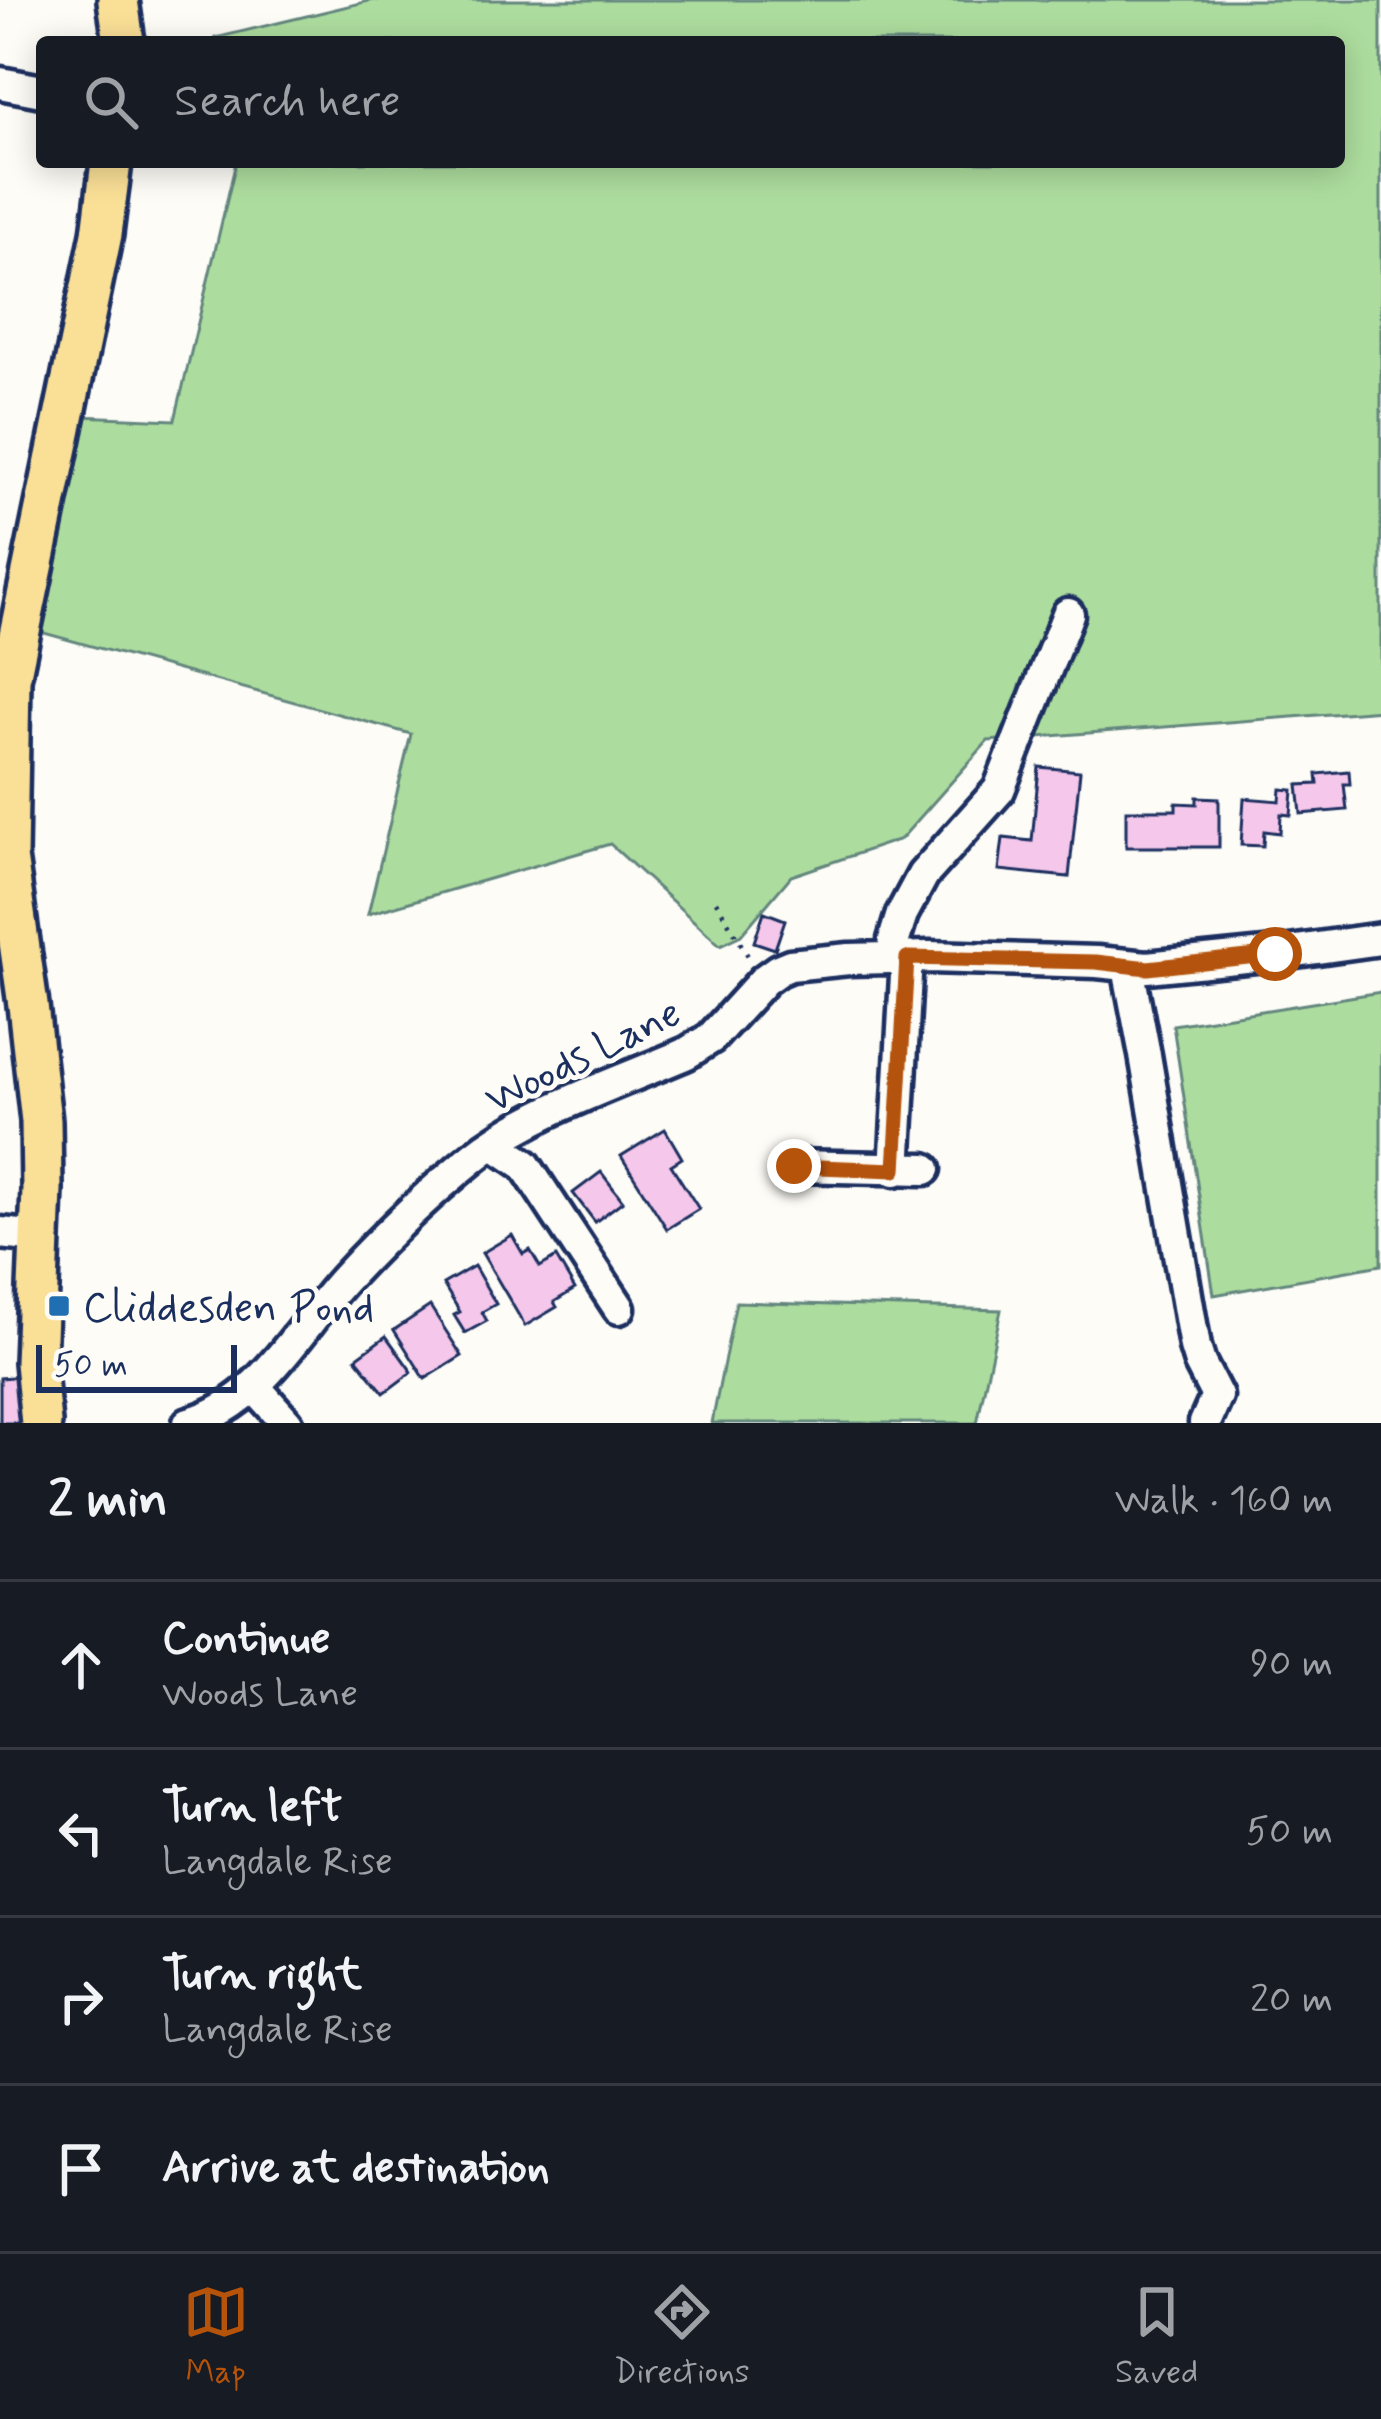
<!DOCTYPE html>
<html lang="en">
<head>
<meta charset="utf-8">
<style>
  :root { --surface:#171b24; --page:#242831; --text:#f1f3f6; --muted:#9ea1a6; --line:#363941; --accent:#b45309 }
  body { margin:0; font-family:Mynerve,sans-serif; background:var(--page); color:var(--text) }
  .scale { position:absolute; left:36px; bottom:30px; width:201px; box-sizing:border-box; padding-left:12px; border:6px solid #1b2f5e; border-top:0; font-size:33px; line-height:42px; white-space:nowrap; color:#1b2f5e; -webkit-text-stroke:9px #fdfcf7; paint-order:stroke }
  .stop { position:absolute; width:36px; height:36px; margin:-27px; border:9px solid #b45309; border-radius:50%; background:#fff }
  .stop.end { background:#b45309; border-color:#fff; box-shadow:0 3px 12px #0008 }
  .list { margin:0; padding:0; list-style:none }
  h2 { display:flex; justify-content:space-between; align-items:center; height:156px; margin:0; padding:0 48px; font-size:51px }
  h2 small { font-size:39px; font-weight:400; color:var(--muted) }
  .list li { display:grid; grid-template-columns:78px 1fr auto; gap:36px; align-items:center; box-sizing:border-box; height:168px; padding:0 48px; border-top:3px solid var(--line) }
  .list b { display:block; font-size:45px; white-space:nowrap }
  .list p { margin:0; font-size:39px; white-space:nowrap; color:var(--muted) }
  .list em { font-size:39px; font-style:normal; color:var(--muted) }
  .icon { flex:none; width:66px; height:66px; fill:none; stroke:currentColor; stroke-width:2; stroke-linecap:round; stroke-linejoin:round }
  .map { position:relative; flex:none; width:1381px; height:1423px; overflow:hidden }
  .search { position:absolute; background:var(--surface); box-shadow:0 6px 30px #0003; left:36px; right:36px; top:36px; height:132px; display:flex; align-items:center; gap:30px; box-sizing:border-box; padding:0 42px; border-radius:12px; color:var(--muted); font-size:45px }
  .sheet { height:828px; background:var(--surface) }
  nav { display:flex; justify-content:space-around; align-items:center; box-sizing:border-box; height:168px; border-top:3px solid var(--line); background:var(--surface); font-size:33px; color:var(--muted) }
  nav a { display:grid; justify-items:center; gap:6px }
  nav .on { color:var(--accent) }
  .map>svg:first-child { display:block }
  .green { fill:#addd9e; stroke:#64867e; stroke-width:3 }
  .building { fill:#f4c7eb; stroke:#1b2f5e; stroke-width:3 }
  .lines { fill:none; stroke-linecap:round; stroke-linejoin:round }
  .minor-casing { stroke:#1b2f5e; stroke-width:39 }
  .major-casing { stroke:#1b2f5e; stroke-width:48 }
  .path { stroke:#1b2f5e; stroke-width:4.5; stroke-dasharray:3 9; stroke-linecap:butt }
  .minor { stroke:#fdfcf7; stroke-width:30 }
  .major { stroke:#fadf96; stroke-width:39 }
  .route { stroke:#b45309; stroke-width:15 }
  .poi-dot { fill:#1f6fb2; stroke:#fdfcf7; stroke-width:4.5 }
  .labels { text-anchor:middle; stroke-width:10; stroke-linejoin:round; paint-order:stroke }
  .street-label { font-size:42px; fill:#1b2f5e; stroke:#fdfcf7 }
  .poi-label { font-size:42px; fill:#1b2f5e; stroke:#fdfcf7; text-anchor:start }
</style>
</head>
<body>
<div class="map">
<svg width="1381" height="1423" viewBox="0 0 1381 1423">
  <rect width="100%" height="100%" fill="#fdfcf7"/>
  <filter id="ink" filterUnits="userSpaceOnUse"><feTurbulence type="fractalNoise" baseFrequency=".00833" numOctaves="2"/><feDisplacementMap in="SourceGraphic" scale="24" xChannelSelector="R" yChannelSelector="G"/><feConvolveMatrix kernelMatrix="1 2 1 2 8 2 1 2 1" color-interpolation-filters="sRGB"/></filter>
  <g filter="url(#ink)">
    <!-- green -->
    <path class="green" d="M373,0H1381V710L988,741L901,839L791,876L741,935L720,945L610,844L368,914L411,734L33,630L79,416L175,420L236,162H1339V42H216L215,38Z
      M1381,992V1265L1214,1295L1173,1025Z
      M736,1302L1001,1310L977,1423H712Z"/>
    <!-- building -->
    <path class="building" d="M1039,767L1080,771L1069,877L999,870L1003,838L1032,841Z
      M1349,771L1350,784H1344L1347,810L1301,814L1298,785L1318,784L1317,774Z
      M1281,789L1293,790L1291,815L1281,814L1280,833L1264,831L1263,846L1241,845L1244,798L1280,801Z
      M1197,797L1219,798V847H1126V810H1176V803L1197,804Z
      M764,912L785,920L775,949L754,942Z
      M665,1129L682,1158L671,1165L699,1209L667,1229L621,1156Z
      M601,1172L623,1201L595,1222L573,1193Z
      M512,1235L523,1254L530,1250L540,1267L556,1257L575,1289L554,1302L557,1307L525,1326L482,1253Z
      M474,1266L496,1304L482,1312L487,1321L465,1333L454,1315L460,1312L443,1284Z
      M430,1306L462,1356L425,1379L394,1330Z
      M386,1336L412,1372L384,1393L356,1358Z
      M25,1376L29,1423H0V1378Z"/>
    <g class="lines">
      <defs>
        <path id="minor" d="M0,83L42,91
          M894,957V940L902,914L923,875L999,790L1068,614
          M1128,967L1145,1055L1195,1347L1200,1363L1217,1396L1205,1423
          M494,1144L525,1165L619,1308
          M794,1166L925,1169
          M895,1170L907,958
          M0,1233L40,1237
          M254,1386L287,1423
          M189,1423C262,1403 298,1328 347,1276C386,1234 429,1193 474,1157C533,1110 618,1083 687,1053L711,1038L764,980L778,970L790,965L849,959L929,957L1097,962L1147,967L1275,954L1381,939"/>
        <path id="major" d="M118,0L124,42
          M41,1423L35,1362L42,1189L41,1121L28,1005L7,857L10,679L102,234L111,162"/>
      </defs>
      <!-- minor casing -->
      <use href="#minor" class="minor-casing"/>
      <!-- major casing -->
      <use href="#major" class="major-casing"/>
      <!-- path -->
      <path class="path" d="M716,901L748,956"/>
      <!-- minor -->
      <use href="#minor" class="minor"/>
      <!-- major -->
      <use href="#major" class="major"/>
    </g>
  </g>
  <g class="lines" filter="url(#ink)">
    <!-- route -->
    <path class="route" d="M794,1166L895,1170L907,958L1096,962L1148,968L1275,954"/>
  </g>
  <!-- markers -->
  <rect class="poi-dot" x="47" y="1294" width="24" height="24" rx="6"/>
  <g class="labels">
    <!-- street labels -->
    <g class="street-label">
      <text transform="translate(582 1054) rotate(-26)" y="15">Woods Lane</text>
    </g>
    <!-- poi labels -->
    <g class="poi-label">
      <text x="83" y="1321">Cliddesden Pond</text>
    </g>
  </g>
</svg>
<div class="scale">50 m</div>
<div class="stop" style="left:1275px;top:954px"></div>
<div class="stop end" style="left:794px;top:1166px"></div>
<div class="search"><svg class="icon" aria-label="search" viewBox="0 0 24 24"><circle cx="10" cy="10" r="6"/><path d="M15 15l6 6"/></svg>Search here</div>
</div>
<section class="sheet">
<h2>2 min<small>Walk · 160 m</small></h2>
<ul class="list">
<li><svg class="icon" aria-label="ahead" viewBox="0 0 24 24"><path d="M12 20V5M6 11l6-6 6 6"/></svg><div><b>Continue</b><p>Woods Lane</p></div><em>90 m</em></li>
<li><svg class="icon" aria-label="left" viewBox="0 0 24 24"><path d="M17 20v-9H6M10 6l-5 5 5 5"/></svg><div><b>Turn left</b><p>Langdale Rise</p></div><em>50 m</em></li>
<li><svg class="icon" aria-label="right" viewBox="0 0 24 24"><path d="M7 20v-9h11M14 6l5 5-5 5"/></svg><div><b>Turn right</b><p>Langdale Rise</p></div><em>20 m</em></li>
<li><svg class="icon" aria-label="arrive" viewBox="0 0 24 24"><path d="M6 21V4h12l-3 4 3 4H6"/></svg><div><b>Arrive at destination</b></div></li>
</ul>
</section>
<nav>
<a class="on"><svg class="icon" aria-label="map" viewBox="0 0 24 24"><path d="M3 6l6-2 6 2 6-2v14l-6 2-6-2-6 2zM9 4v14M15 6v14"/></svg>Map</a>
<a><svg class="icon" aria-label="directions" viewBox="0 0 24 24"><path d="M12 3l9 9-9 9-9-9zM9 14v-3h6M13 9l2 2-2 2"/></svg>Directions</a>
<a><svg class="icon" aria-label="saved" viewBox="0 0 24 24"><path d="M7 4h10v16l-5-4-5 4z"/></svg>Saved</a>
</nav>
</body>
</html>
